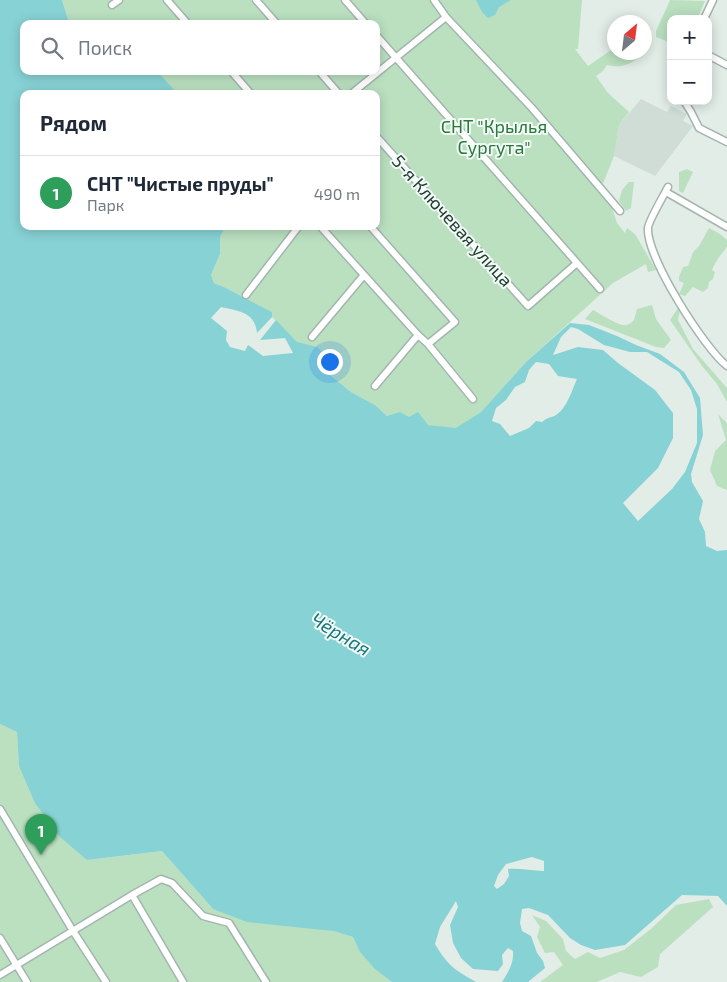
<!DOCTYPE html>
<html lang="ru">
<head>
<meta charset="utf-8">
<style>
  :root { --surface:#fff; --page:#f2f2f3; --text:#1f2937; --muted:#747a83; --line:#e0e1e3; --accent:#2563eb }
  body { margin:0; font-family:"Exo 2",sans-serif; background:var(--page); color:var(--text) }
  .controls { position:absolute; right:15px; top:15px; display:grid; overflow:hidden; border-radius:10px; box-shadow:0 2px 12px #0003 }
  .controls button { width:45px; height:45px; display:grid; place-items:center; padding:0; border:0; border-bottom:1px solid var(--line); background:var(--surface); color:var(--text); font:25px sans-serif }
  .compass { position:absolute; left:607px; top:15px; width:45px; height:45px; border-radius:50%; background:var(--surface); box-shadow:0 2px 12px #0003; rotate:28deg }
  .you { position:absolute; left:329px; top:361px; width:18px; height:18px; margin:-12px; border:4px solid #fff; border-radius:50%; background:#1a73e8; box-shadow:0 0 0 8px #1a73e833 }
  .badge { display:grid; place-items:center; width:32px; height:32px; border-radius:50%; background:var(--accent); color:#fff; font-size:16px; font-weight:700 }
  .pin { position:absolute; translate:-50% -41px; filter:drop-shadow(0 1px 2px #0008) }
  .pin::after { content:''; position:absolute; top:26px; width:18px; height:15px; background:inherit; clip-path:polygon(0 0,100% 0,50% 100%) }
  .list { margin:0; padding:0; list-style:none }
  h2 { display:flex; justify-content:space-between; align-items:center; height:65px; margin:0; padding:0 20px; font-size:21px }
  h2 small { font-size:16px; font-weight:400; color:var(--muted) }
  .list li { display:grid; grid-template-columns:32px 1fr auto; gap:15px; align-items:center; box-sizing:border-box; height:75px; padding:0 20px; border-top:1px solid var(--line) }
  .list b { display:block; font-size:19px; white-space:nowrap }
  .list p { margin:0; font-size:16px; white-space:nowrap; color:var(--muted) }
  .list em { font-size:16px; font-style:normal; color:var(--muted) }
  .icon { flex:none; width:28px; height:28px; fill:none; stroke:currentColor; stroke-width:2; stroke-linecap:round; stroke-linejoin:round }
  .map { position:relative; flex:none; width:727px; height:982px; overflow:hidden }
  .search { position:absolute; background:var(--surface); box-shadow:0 2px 12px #0003; left:20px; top:20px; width:360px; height:55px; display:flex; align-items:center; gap:12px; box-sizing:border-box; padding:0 18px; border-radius:10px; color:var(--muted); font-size:19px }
  .panel { position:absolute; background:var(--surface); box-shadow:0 2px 12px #0003; left:20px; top:90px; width:360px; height:140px; border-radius:10px }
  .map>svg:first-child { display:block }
  .built { fill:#d0ddd6 }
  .green { fill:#bae0c0 }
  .water { fill:#87d2d5; fill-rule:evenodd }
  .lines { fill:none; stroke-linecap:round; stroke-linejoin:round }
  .minor-casing { stroke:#a4b5ae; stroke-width:9 }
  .minor { stroke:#fff; stroke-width:6 }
  .labels { text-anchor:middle; stroke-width:4; stroke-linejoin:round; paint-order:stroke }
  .park-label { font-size:18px; fill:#28793f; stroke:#f3f9f5 }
  .street-label { font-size:18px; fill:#213f34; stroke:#f3f9f5 }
  .water-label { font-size:19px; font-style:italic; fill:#17797f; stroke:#f3f9f5 }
</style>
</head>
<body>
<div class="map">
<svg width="727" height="982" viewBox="0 0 727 982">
  <rect width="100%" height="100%" fill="#e2ede7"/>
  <!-- built -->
  <path class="built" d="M641,99L667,112L671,106L687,114L683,121L693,126L655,176L614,156L619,125Z"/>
  <!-- green -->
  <path class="green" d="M62,0H582L578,49H575L588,66L614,48V52L645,53C632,63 624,69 607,65L603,71L596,76L608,93L629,112L619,125L614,156L600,191L611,205L617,223L625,233L627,228L635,234L656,270L648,272L646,264L613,283L527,361L481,412L456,429L428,425L408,417L387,416L375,405L351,392L330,375L303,345L297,342L272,317V312L224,287L214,283L211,275L220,254V237L226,226H376V94H178L157,71H376V24H99L93,21L69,23Z
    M670,0L705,1L697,19H671V43L656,37V31Z
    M687,169L693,172L683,193L679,191V172Z
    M629,182H634L631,208L626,211L619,201L622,190Z
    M709,228L720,234L727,240V247C722,253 715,262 712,270L715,272L713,279L709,282L708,288L703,292L693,287L685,296L679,294L684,283L679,281V277L683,267L688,266L693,252L699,246Z
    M682,302L678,320L693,349L727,388V402L717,384L702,366L670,320Z
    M652,305L656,319L671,340L664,348L656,347L585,319L593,310C601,314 619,327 627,325C630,324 632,322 634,320L637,309Z
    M718,414L727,423V490L717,486L710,470L715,451L726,440Z
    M0,724L17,732L19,766L87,860L162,851L213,909L333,931L353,937C363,958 375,968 392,982H0Z
    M709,899L713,907L660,954L658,967L641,977L620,972L597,982H540L563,965L554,952L545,953L537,937L540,927L532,915L546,921L563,939L566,951L575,959L588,952L600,958L624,950L652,928L676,905Z"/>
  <!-- water -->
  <path class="water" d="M0,0H62L69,23L93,21L99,24H24V71H157L178,94H24V226H226L220,237V254L211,275L214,283L224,287L272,312V317L257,333C255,312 239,311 221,307L211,318L227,331L226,340L230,347L245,351L248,345L263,356L293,353L285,338L260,340L276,320L297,342L317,347L332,360L330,375L351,392L375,405L387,416L400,412L409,417L418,412L428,425L456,428L481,412L527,361L570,323L589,325L617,336L636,345L660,354L684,372L700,398L703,435L691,474L692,482L703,501L699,519L705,532L706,546L717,551L727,550V906L718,896L682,895L625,945L595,950L581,945L570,938L548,915L529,908L522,909L520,923L522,931L531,936L537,953L543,961L545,968L528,982H502C508,972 514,964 513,951L508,948L502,955L503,964L498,971L473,969L461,958L453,943L450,925L458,907L456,901L440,927L435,944C448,966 455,970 476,982H392L375,969L360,952L353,937L333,931L247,922L213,909L162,851L87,860L60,837L35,803L19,766L17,732L0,724ZM571,327L578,329L604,345L630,352H647L679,372L691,390L697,409V443L685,472L672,489L638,521L623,503L658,468L673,438V413L655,390L618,363L603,350L578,347L553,355L561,337ZM536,362L549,364L558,376L577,379C572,390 567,408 556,415C551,418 547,417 542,422L536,421L529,428L510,436L500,424L492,421L496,408L506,400L515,387L525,382L529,370ZM532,857L544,861V871C532,871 520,868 508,869L509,876L504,884L497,889L494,886L498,875L506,864Z
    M476,0H511L499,7L495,15L488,18L482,12Z"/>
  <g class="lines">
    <defs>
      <path id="minor" d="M167,0L188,24
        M256,0L277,24
        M345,0L366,24
        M434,0L446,17L532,108L620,211
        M112,5L119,0
        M704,19L713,0
        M376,35L600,289
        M708,55L727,65
        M231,71L251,94
        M319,71L339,94
        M351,94L446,17
        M684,101L691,112L699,128L727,142
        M376,136L528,306L577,263
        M668,187C664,195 648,222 648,228C646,257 705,349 727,366
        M666,192L727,227
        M320,226L418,335L428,344L473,399
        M370,226L455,322L428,344
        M246,295L299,226
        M312,337L364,275
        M375,386L418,335
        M0,809L73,931L106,982
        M132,895L183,982
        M0,938L27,982
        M0,975L132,895L161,879L172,883L203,916L229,923L266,982"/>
    </defs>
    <!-- minor casing -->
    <use href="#minor" class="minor-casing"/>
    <!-- minor -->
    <use href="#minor" class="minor"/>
  </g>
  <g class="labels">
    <!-- park labels -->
    <g class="park-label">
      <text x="494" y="133">CНТ "Крылья<tspan x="494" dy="21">Сургута"</tspan></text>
    </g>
    <!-- street labels -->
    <g class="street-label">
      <text transform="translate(452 221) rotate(48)" y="6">5-я Ключевая улица</text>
    </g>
    <!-- water labels -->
    <g class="water-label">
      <text transform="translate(341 634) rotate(31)" y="7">Чёрная</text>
    </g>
  </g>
</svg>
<div class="controls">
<button>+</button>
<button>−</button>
</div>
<svg class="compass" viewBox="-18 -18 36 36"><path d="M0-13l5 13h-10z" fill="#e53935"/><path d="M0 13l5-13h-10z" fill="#747a83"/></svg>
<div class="you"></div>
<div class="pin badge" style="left:41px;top:855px;background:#2e9e5b">1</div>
<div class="search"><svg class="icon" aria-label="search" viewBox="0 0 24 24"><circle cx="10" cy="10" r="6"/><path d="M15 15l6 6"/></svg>Поиск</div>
<section class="panel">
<h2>Рядом<small></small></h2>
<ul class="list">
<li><span class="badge" style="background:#2e9e5b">1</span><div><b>СНТ &quot;Чистые пруды&quot;</b><p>Парк</p></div><em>490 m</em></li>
</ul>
</section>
</div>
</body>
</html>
